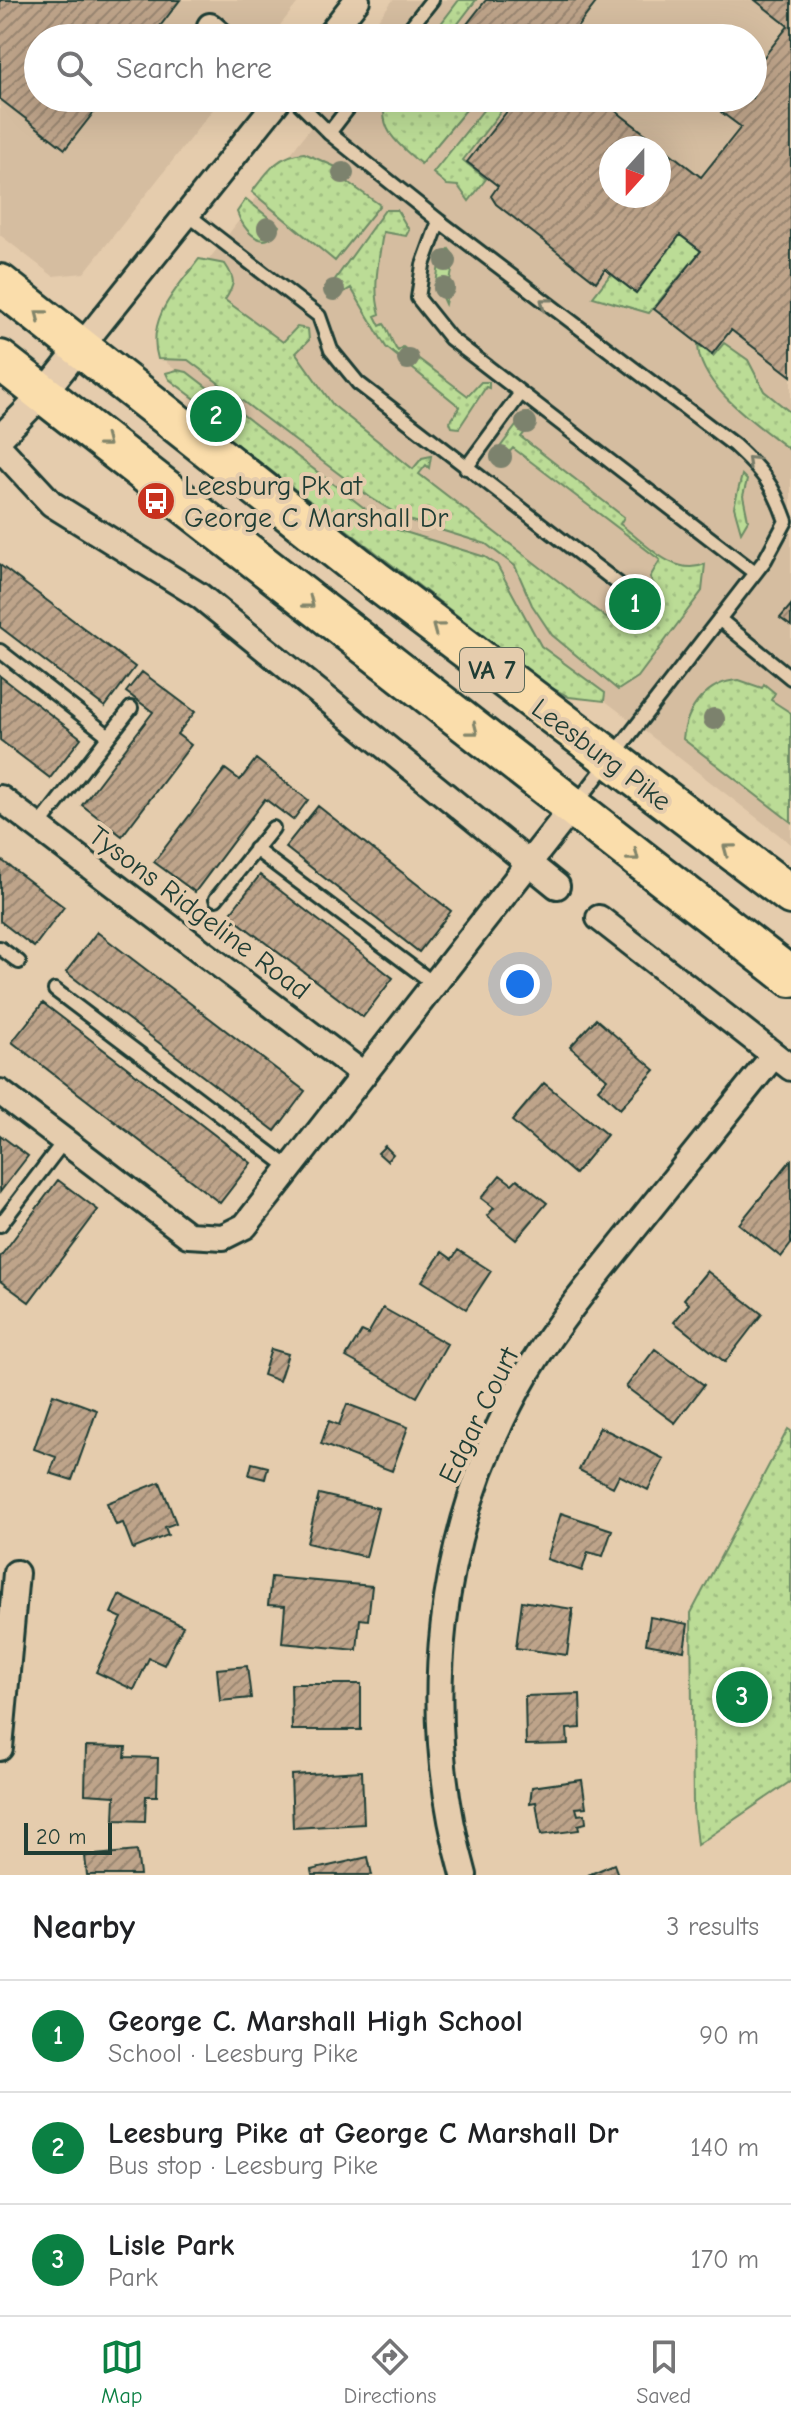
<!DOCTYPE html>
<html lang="en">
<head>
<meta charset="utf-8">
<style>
  :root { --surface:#fff; --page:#f6f6f6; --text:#202124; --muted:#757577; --line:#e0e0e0; --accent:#0b8043 }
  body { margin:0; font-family:"Comic Neue",sans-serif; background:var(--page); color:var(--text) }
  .compass { position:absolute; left:599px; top:136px; width:72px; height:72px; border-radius:50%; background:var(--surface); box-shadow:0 8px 32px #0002; rotate:201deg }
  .scale { position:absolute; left:24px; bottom:20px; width:88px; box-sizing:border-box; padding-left:8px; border:4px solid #1f3d34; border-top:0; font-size:22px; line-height:28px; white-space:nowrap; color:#1f3d34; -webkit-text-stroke:6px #e5ccad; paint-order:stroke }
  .you { position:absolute; left:520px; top:984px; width:28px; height:28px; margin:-20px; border:6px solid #fff; border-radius:50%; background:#1a73e8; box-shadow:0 0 0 12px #1a73e833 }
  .badge { display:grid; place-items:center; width:52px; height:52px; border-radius:50%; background:var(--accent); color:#fff; font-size:26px; font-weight:700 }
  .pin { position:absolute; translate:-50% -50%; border:4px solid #fff; box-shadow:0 2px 8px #0006 }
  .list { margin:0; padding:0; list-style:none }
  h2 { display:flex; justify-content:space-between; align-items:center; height:104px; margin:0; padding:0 32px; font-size:34px }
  h2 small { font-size:26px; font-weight:400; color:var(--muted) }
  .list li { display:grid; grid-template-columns:52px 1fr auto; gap:24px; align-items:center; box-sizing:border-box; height:112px; padding:0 32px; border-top:2px solid var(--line) }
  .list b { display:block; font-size:30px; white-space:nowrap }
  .list p { margin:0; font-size:26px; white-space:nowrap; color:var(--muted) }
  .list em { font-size:26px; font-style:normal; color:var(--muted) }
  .icon { flex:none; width:44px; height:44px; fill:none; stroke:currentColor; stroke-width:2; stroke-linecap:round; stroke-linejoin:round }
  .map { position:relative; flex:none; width:791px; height:1875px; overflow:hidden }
  .search { position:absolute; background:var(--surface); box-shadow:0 8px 32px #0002; left:24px; right:24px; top:24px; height:88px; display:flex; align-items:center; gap:20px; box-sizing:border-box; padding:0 28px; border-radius:44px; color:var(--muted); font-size:30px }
  .sheet { height:440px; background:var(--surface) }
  nav { display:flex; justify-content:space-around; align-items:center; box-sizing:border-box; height:112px; border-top:2px solid var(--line); background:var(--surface); font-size:22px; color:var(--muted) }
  nav a { display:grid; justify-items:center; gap:4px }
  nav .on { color:var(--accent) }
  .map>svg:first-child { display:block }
  .built { fill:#d5bda0; fill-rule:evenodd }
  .grass { fill:url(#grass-dots); stroke:#6d8c65; stroke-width:2 }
  .building { fill:url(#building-hatch); stroke:#1f3d34; stroke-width:2; fill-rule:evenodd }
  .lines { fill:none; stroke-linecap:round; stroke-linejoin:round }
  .service-casing { stroke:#1f3d34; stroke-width:18 }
  .minor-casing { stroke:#1f3d34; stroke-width:30 }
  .primary-casing { stroke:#1f3d34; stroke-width:44 }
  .service { stroke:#e5ccad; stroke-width:12 }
  .minor { stroke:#e5ccad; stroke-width:24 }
  .primary { stroke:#faddab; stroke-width:38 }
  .tree { fill:#7c826d }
  .oneway { stroke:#787d6a }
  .oneway2 { stroke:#82856a }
  .labels { text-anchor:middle; stroke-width:8; stroke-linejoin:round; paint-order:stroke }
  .shield { fill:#e5ccad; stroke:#5a6858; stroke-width:2 }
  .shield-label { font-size:26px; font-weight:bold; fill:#1f3d34 }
  .poi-label { font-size:28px; fill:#1f3d34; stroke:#e5ccad; text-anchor:start }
  .street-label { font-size:28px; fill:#1f3d34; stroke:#e5ccad }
</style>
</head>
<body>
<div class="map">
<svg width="791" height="1875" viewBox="0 0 791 1875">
  <defs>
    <pattern id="grass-dots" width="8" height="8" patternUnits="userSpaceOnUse" patternTransform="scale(2)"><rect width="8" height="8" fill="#bbdc96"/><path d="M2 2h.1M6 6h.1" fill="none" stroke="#a0be82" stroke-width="1.8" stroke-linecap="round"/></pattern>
    <pattern id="building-hatch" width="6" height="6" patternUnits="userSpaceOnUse" patternTransform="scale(2)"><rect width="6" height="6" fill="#bea48a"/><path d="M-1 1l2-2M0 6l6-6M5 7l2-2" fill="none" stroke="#9a8772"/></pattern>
  </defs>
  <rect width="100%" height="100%" fill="#e5ccad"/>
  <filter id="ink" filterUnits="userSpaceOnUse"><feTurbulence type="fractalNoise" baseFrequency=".0125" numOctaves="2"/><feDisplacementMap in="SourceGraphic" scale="16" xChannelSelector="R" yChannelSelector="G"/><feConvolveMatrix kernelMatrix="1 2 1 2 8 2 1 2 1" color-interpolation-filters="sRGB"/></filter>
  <g filter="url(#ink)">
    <!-- built -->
    <path class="built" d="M0,0H300L270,38H38V98H222L84,273L53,276L0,235Z
      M393,0H791V844L168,364L160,354L163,319L318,118L308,109L316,98H753V38H364ZM611,148H659V196H611Z"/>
    <!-- grass -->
    <path class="grass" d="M459,0H476L447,38H430Z
      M386,98H476L421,164C399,145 377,130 386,98Z
      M493,98L508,102L463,160L486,179L469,201L458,186L447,185L433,173Z
      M304,153L336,167V174L380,205L335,261L252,192C267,172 277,155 304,153Z
      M246,199L279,226C267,256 243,231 237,212Z
      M385,210H397L409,230L406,236L383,232C379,260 372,287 380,314L375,316L380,326L384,324C390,331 390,342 398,351L403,347L468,396L481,382H489V388L486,387L459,428L452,427L450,422L460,407L386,347L351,288L333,299L326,292Z
      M680,235L701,251L649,313L593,297L611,274L636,293Z
      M449,249L455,257L445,304L436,284L440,257Z
      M199,259L225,264C236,280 235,284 225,300L283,342L297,327L308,329L309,340L296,353L333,405L413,469L422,458L431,456L429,468L426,465L419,474L614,624L626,610L635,613L655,587L650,577L660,560L513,448L500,463L492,458L525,414L529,413L534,421L521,437L624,517L620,524C644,542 674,578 705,564L702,591L638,677L618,690L552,635L532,605L515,566L486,544L405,519L371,498L188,360L158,359C146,318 176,290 199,259Z
      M724,343L748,360L764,391L791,413V451C761,427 698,387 698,344L713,356Z
      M177,370L187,372L389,527L485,557L497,565L541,646L605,693L604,701L569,697L548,686L222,433L228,424L222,419L228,411L213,398L206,407L169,379L166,373Z
      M742,475L747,480L743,496L748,520L741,532L734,507Z
      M739,680L762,688L764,684L775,693L771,700L791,713V822L683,739C686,708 708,681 739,680Z
      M788,1429L791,1431V1781L697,1845L693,1808L691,1613Z"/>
    <!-- building -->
    <path class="building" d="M0,0H180L151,38H38V98H105L65,149L0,99Z
      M486,0H598L569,38H456Z
      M755,0H791V376L731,330L712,354L654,309L701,251L680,235L636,293L605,269L596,282L496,204L491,196L498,186L467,162L512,105L504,98H599L701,177L741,127L721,112L732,98H753V71L788,26ZM611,148H659V196H611Z
      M0,565L135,667L105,707L0,627Z
      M791,605V626L780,618Z
      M142,672L195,712L177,734L191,745L122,836L82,805L153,712L126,692Z
      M0,676L81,738L50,778L0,740Z
      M256,759L308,800L293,820L265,799L195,892L154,862L225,769L240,780Z
      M318,806L451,911L419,952L285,847Z
      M0,859L64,907L34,947L0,921Z
      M260,875L393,978L363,1017L229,915Z
      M97,932L305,1091L275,1131L66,972Z
      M43,1003L251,1163L220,1203L12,1042Z
      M596,1019L655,1070L620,1109L598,1089L607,1079L570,1047Z
      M544,1083L607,1135L575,1174L512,1121Z
      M0,1135L28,1156L0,1192Z
      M385,1146L393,1154L387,1161L378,1153Z
      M791,1160V1244L781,1257L739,1224Z
      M500,1175L512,1184L517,1179L547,1203L516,1240L487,1216L494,1208L481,1198Z
      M58,1180L98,1210L29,1302L0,1281V1257Z
      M458,1250L491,1271L466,1309L422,1281L442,1252L452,1259Z
      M707,1271L762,1314L725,1362L674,1322L689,1304L684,1299Z
      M383,1308L447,1344L417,1397L346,1357L362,1331L368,1334Z
      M271,1349L288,1354L279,1381L263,1375Z
      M655,1349L704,1385L675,1423L626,1387Z
      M53,1394L97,1410L72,1480L50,1473L56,1457L34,1449Z
      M347,1404L408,1427L392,1471L321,1444L329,1421L339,1425Z
      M600,1427L664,1459L648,1490L619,1475L613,1487L579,1470Z
      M252,1463L268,1467L265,1479L249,1475Z
      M160,1482L176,1523L165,1527L168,1535L133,1549L123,1523L116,1525L107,1503Z
      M319,1494L378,1508L366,1557L307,1543Z
      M561,1513L612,1530L603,1556L588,1552L582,1571L547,1559Z
      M271,1577L372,1586L368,1620L360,1619L357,1650L282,1643L285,1606L268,1605Z
      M119,1595L183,1626L164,1665L149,1658L134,1690L96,1672L122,1618L111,1613Z
      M522,1601L573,1609L567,1655L516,1648Z
      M650,1617L688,1624L684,1651L646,1644Z
      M247,1666L251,1698L220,1701L217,1669Z
      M291,1684H361V1730H292Z
      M580,1694L581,1728L567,1729L568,1744L526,1745L525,1696Z
      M86,1746L126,1747L125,1757L158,1758L157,1796H146L145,1821L114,1820L115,1796L85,1794Z
      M362,1771L364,1824L293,1828L291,1775Z
      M582,1780L586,1807L576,1808L578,1815L585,1814L586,1823L578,1825L579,1830L541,1835L536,1802L530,1803L532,1787Z
      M137,1851L140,1875H87L85,1856Z
      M368,1857L372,1875H312L311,1870Z
      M614,1864L618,1875H588Z"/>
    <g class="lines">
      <defs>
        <path id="service" d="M402,38L432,0
          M294,98L329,133L439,221L734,445C762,471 773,484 786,521L765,560L576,804
          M329,133L356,98
          M187,214L319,316L331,350L358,383L633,595
          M439,221L423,265L418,298L450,338L755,573
          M466,468L521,393
          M719,619L791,678
          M0,651L109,736
          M38,827L131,708
          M255,849L433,983
          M216,899L273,828
          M0,948L19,962
          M55,990L290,1168
          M0,1225L64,1141"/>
        <path id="minor" d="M210,26L224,38
          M327,38L357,0
          M0,438L44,393L280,98
          M0,448L52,504L200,596L557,886
          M0,798L363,1074
          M599,918L791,1068
          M0,1092L188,1235L223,1237L245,1226L572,808
          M0,1748L16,1573
          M464,1875C418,1712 437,1535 519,1387C549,1332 590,1284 629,1235C678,1175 726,1115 774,1055"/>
        <path id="primary" d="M0,284L375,580L791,895
          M0,360L791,977"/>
      </defs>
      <!-- service casing -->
      <use href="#service" class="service-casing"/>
      <!-- minor casing -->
      <use href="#minor" class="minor-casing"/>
      <!-- primary casing -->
      <use href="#primary" class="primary-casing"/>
      <!-- service -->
      <use href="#service" class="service"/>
      <!-- minor -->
      <use href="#minor" class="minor"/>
      <!-- primary -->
      <use href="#primary" class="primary"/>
    </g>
    <!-- trees -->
    <g class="tree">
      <circle cx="343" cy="173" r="11"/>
      <circle cx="268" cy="228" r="11"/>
      <circle cx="446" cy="261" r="11"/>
      <circle cx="444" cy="288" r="11"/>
      <circle cx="334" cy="290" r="11"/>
      <circle cx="408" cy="359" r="11"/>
      <circle cx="526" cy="423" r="11"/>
      <circle cx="501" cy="457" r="11"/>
      <circle cx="714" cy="719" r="11"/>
    </g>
    <!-- one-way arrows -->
    <defs><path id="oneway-chevron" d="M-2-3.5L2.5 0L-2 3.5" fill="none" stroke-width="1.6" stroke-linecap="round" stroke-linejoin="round" transform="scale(2)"/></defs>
    <g class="oneway">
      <use href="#oneway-chevron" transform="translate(545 303) rotate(-142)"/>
      <use href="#oneway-chevron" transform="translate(752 461) rotate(-136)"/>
    </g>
    <g class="oneway2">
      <use href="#oneway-chevron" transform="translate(40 315) rotate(-142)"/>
      <use href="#oneway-chevron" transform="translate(105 442) rotate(38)"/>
      <use href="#oneway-chevron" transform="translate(309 603) rotate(38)"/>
      <use href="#oneway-chevron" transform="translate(437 628) rotate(-143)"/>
      <use href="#oneway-chevron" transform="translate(473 730) rotate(38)"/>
      <use href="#oneway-chevron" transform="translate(728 849) rotate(-143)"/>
      <use href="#oneway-chevron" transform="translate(634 856) rotate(38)"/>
    </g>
  </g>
  <!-- icons -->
  <defs>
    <symbol id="bus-disc" viewBox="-11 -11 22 22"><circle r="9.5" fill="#c8321e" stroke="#e5ccad"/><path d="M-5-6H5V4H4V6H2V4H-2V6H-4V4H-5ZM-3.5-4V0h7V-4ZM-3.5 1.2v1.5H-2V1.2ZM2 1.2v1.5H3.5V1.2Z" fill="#fff"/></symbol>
  </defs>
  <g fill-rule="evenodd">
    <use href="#bus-disc" x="134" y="479" width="44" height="44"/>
  </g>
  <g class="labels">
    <!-- shield labels -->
    <rect class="shield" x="460" y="648" width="64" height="44" rx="6"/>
    <g class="shield-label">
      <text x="492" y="679">VA 7</text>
    </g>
    <!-- poi labels -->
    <g class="poi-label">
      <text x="184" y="495">Leesburg Pk at<tspan x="184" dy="32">George C Marshall Dr</tspan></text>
    </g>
    <!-- street labels -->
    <g class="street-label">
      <text transform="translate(602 754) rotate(37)" y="10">Leesburg Pike</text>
      <text transform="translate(200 912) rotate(37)" y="10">Tysons Ridgeline Road</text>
      <text transform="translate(478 1415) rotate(-64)" y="10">Edgar Court</text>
    </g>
  </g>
</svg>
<svg class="compass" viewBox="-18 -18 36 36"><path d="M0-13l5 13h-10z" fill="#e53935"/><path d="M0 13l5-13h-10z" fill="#757577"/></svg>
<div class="scale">20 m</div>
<div class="you"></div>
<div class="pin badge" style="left:635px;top:604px">1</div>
<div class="pin badge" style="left:216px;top:416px">2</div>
<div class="pin badge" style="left:742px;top:1697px">3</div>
<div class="search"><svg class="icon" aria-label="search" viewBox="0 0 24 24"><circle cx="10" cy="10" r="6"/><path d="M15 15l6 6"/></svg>Search here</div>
</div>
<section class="sheet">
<h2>Nearby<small>3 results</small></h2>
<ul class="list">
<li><span class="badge">1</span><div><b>George C. Marshall High School</b><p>School · Leesburg Pike</p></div><em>90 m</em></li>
<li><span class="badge">2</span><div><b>Leesburg Pike at George C Marshall Dr</b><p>Bus stop · Leesburg Pike</p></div><em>140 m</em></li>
<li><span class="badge">3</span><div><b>Lisle Park</b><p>Park</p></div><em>170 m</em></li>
</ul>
</section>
<nav>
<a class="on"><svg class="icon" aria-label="map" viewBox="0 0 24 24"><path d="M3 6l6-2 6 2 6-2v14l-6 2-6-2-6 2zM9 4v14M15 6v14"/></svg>Map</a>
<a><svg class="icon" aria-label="directions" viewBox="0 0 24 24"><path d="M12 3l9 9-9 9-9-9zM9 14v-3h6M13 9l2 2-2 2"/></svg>Directions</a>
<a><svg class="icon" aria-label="saved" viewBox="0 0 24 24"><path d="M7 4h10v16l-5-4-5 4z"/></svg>Saved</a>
</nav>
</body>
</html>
